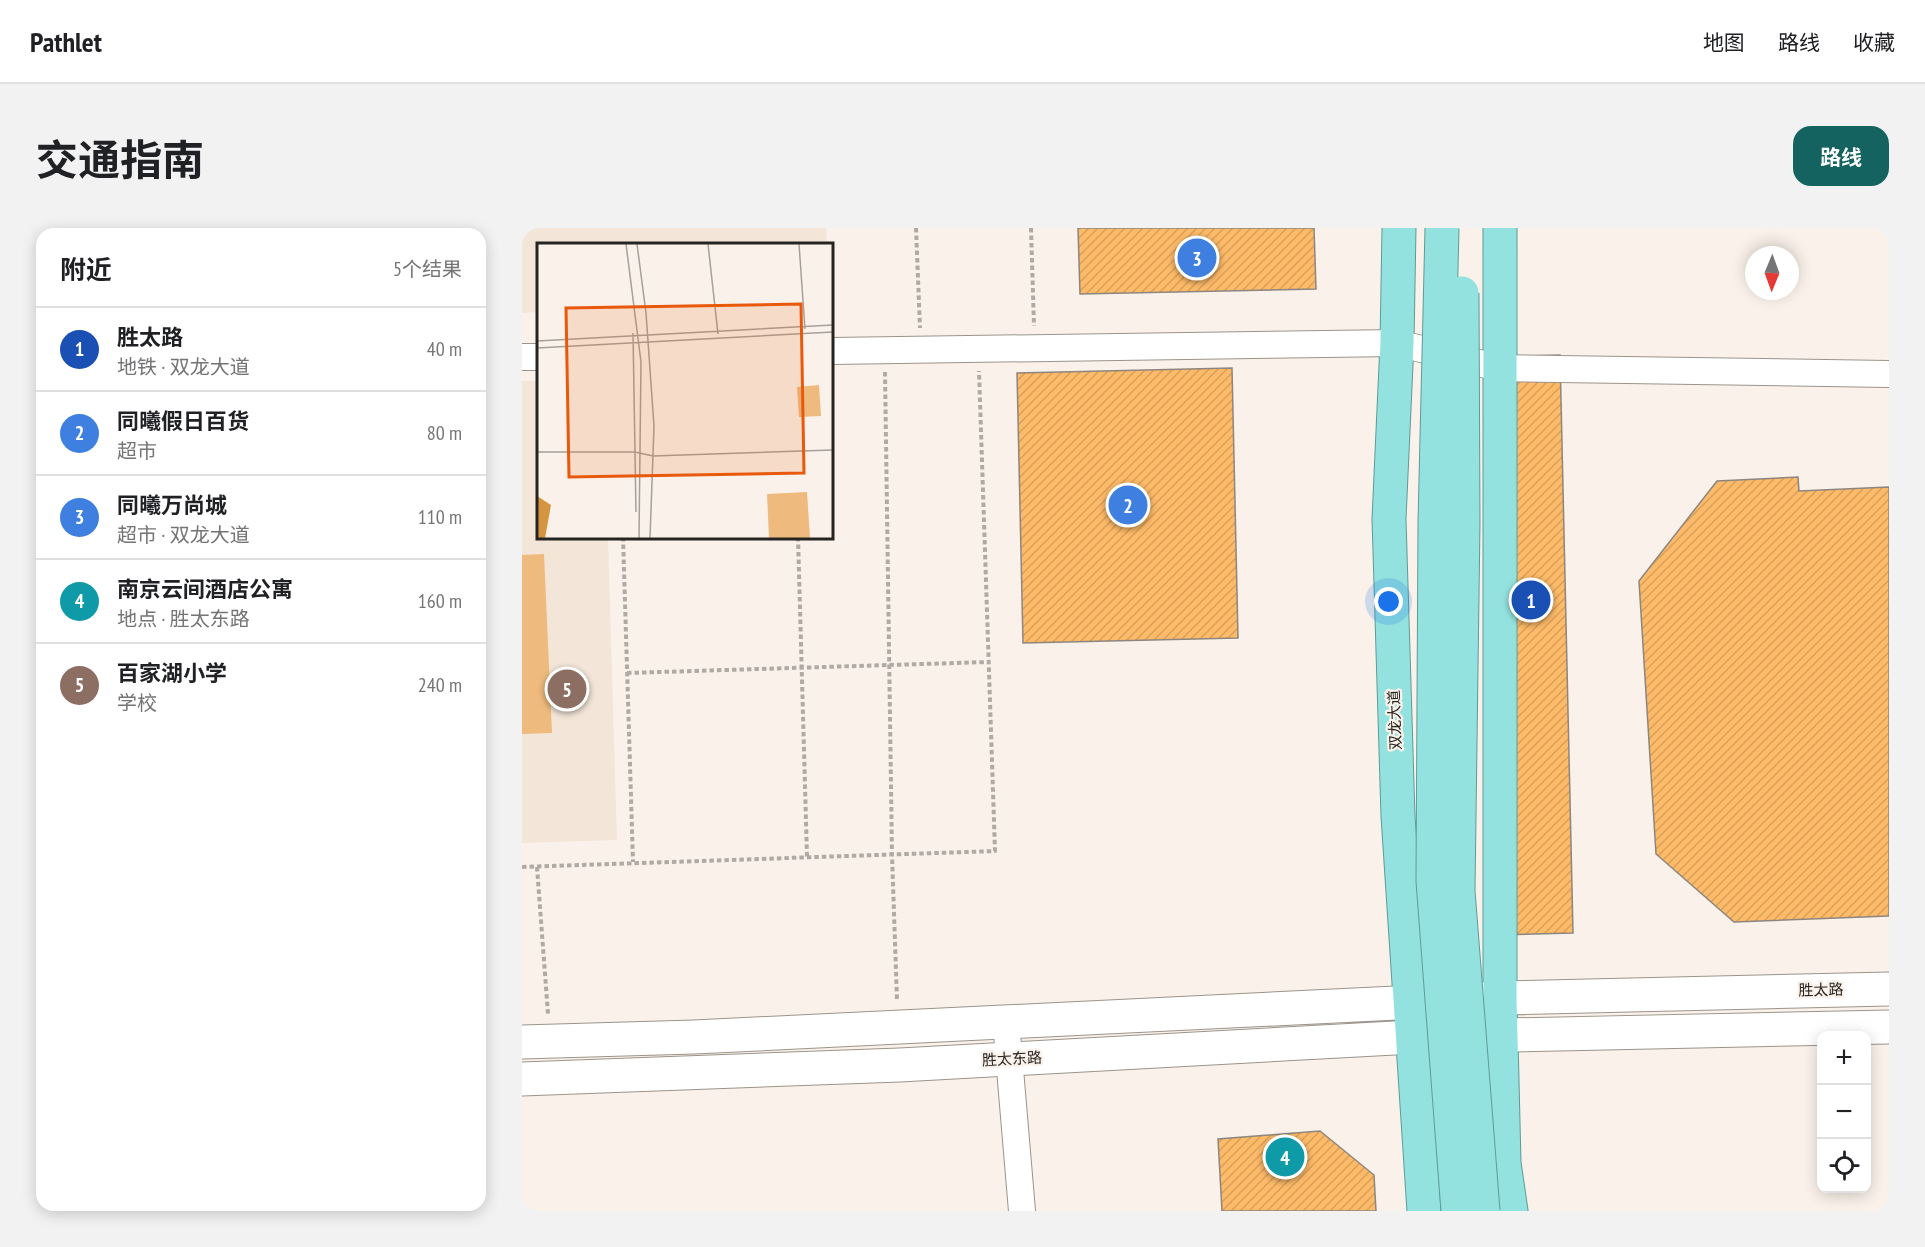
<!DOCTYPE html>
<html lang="zh">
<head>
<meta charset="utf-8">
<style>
  :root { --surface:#fff; --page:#f2f2f2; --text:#202124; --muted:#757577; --line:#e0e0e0; --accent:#146361 }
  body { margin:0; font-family:"PT Sans Narrow","Noto Sans SC",sans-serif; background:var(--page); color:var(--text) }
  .controls { position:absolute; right:18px; bottom:18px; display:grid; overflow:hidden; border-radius:12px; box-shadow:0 3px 15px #0003 }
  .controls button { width:54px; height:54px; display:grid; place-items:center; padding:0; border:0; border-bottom:2px solid var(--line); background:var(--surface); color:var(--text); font:30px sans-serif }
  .compass { position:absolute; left:1223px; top:18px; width:54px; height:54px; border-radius:50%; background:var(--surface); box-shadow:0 3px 15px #0003; rotate:181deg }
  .you { position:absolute; left:867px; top:374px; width:21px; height:21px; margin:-15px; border:4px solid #fff; border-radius:50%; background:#1a73e8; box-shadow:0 0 0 9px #1a73e833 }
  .badge { display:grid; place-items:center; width:39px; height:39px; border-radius:50%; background:var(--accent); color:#fff; font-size:20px; font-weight:700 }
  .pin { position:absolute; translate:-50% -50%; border:3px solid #fff; box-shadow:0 2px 6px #0006 }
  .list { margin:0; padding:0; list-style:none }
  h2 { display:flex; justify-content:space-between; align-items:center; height:78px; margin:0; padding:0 24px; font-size:26px }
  h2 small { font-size:20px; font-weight:400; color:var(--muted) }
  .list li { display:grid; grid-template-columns:39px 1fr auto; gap:18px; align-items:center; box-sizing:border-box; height:84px; padding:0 24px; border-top:2px solid var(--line) }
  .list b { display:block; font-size:22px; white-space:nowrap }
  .list p { margin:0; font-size:20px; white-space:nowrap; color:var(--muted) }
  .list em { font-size:20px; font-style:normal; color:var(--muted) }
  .icon { flex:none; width:33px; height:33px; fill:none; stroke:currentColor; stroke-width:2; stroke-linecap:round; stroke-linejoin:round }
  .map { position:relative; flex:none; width:1367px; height:983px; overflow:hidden; border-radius:18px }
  header { display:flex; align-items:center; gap:36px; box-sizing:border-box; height:84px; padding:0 30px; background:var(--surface); border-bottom:2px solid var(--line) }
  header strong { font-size:28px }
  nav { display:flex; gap:33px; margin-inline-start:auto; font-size:21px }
  .intro { display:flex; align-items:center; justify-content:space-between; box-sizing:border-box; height:144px; padding:0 36px }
  h1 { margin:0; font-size:42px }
  .button { padding:15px 27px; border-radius:18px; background:var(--accent); color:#fff; font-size:21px; font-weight:700 }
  main { display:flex; gap:36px; padding:0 36px }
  aside { flex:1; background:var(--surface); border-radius:18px; box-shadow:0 3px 15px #0003 }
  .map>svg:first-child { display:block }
  .built { fill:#f3e6d8 }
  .garden { fill:#eeba7d }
  .building { fill:url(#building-hatch); stroke:#8d867f; stroke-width:1.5 }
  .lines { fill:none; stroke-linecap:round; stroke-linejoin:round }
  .minor-casing { stroke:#9b948c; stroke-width:28 }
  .secondary-casing { stroke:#9b948c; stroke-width:35 }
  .trunk-casing { stroke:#5d9b97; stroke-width:35 }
  .path { stroke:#b0aaa4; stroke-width:4; stroke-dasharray:4.5 3; stroke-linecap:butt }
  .minor { stroke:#fff; stroke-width:26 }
  .secondary { stroke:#fff; stroke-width:33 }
  .trunk { stroke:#94e2df; stroke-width:33 }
  .trunk-bridge-casing { stroke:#5d9b97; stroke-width:35; stroke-linecap:butt }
  .trunk-bridge { stroke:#94e2df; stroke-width:33 }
  .labels { text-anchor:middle; stroke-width:4.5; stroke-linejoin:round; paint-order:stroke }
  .street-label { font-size:15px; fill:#262421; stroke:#faf2ea }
  .inset-road { fill:none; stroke:#a5a09a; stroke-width:1.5 }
  .view { fill:#e8590c; fill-opacity:0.15; stroke:#e8590c; stroke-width:3 }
  .inset-edge { fill:none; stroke:#262421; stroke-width:3 }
</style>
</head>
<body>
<header>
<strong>Pathlet</strong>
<nav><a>地图</a><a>路线</a><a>收藏</a></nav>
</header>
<div class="intro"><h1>交通指南</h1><a class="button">路线</a></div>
<main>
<aside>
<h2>附近<small>5个结果</small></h2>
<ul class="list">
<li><span class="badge" style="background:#1a4fb4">1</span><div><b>胜太路</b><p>地铁 · 双龙大道</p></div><em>40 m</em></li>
<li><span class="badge" style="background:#3f7fe0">2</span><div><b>同曦假日百货</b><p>超市</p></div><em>80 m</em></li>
<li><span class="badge" style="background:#3f7fe0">3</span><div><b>同曦万尚城</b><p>超市 · 双龙大道</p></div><em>110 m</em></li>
<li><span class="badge" style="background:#0f9aa8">4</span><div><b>南京云间酒店公寓</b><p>地点 · 胜太东路</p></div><em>160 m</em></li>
<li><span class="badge" style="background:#8d6e63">5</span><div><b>百家湖小学</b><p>学校</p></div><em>240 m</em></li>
</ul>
</aside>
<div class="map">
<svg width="1367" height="983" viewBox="0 0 1367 983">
  <defs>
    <pattern id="building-hatch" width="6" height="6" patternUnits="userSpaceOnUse" patternTransform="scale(1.5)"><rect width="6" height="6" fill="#fdba68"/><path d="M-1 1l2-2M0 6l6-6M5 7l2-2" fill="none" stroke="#d9a05a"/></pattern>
  </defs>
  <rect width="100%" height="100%" fill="#faf2ea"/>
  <!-- built -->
  <path class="built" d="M0,0H304L305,16H16V84L0,85Z
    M0,153H16V309H86L95,612L0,615Z"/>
  <!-- garden -->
  <path class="garden" d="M22,326L30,505L0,506V327Z"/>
  <!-- building -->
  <path class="building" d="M556,0H792L794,61L558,66Z
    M1038,127L1051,705L976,707L963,129Z
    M710,140L716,410L501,415L495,145Z
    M1276,249L1277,263L1367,259V688L1212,694L1134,626L1117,353L1195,253Z
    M798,903L852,947L854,983H700L696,911Z"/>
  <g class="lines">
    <defs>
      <path id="minor" d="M309,123L875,115L977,140L1367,146
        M0,129H16
        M484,794L500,983"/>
      <path id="secondary" d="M0,814L172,809L978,770L1367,761
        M0,851L378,837L891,809L1367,799"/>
      <path id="trunk" d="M877,0L875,115L867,291L876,588L902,983
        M978,0V770L982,935L989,983"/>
    </defs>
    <!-- minor casing -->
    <use href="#minor" class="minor-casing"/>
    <!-- secondary casing -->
    <use href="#secondary" class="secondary-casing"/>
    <!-- trunk casing -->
    <use href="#trunk" class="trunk-casing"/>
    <!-- path -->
    <path class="path" d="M394,0L398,100
      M509,0L512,98
      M363,144L370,627L375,772
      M101,309L111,634
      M276,309L285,629
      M105,445L466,434
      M0,639L473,623L457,143
      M15,639L26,786"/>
    <!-- minor -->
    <use href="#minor" class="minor"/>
    <!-- secondary -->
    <use href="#secondary" class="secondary"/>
    <!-- trunk -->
    <use href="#trunk" class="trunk"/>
    <defs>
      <path id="trunk-bridge" d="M920,0L913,294L911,653L936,983
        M940,65L941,295L936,663L961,983"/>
    </defs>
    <!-- trunk-bridge casing -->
    <use href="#trunk-bridge" class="trunk-bridge-casing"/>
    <!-- trunk-bridge -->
    <use href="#trunk-bridge" class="trunk-bridge"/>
  </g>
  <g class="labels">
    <!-- street labels -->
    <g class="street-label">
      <text transform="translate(873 492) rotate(-92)" y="5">双龙大道</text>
      <text transform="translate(1299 762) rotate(-1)" y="5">胜太路</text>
      <text transform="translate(490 831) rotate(-3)" y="5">胜太东路</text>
    </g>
  </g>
  <!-- overview -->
  <g transform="translate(15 15)">
    <rect width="296" height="296" fill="#faf2ea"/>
    <path d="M282,142L284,173L262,174L260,144ZM270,249L273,295H232L230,251Z" fill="#eeba7d"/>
    <path d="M0,253L14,262L8,295H0Z" fill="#d59540"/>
    <path class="inset-road" d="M89,1L104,119L102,295M100,1L109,70L117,183L113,295M171,1L181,91M262,1L268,86M96,90L99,269M0,98L296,82M0,105L296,89M0,209H98L116,213L296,207"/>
    <path class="view" d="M264,61L267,230L32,234L29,65Z"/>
    <rect width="296" height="296" class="inset-edge"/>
  </g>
</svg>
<div class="controls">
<button>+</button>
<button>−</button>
<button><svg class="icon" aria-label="locate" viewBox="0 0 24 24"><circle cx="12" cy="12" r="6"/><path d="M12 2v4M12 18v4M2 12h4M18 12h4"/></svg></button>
</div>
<svg class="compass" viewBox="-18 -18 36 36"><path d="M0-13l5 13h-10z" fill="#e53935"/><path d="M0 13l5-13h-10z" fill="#757577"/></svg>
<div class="you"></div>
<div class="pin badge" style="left:1009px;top:372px;background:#1a4fb4">1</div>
<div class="pin badge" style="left:606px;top:277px;background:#3f7fe0">2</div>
<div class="pin badge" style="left:675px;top:30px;background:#3f7fe0">3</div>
<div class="pin badge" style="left:763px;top:929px;background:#0f9aa8">4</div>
<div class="pin badge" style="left:45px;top:461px;background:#8d6e63">5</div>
</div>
</main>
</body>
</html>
